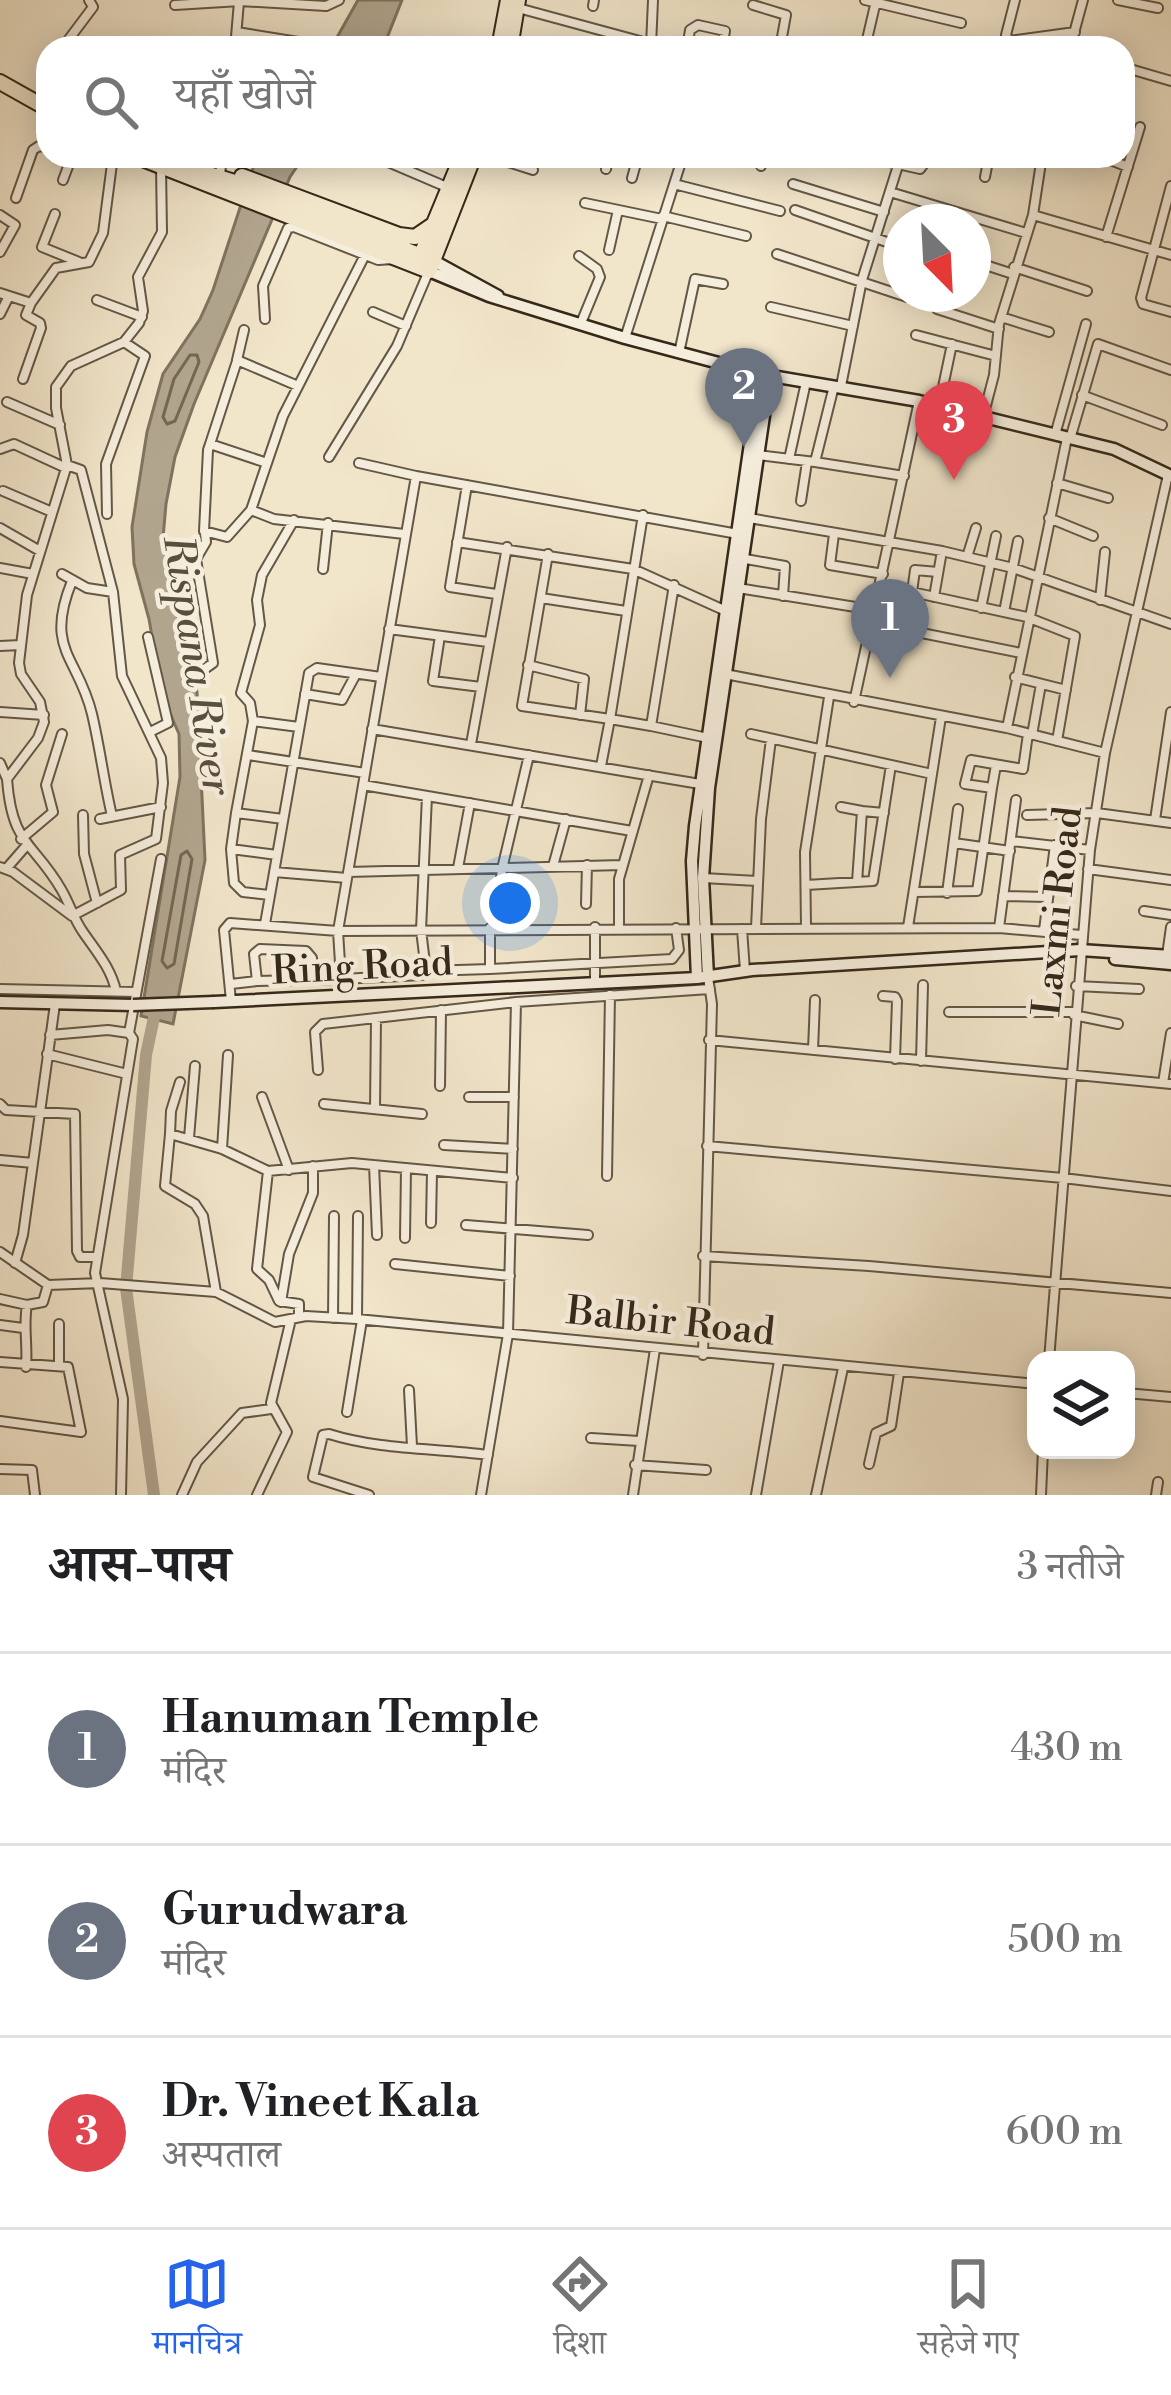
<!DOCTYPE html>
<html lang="hi">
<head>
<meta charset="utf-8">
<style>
  :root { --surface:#fff; --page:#f2f2f2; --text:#202124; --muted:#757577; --line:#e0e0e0; --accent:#2563eb }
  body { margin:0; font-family:"Libre Bodoni","Noto Serif Devanagari",serif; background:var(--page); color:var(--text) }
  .controls { position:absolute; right:36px; bottom:36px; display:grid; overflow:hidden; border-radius:24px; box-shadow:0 6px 30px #0003 }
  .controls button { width:108px; height:108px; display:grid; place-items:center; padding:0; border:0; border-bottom:3px solid var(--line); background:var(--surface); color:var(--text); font:60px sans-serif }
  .compass { position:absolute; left:883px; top:204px; width:108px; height:108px; border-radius:50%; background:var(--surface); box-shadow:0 6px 30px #0003; rotate:156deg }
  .you { position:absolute; left:510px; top:903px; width:42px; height:42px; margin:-30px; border:9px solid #fff; border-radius:50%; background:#1a73e8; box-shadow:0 0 0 18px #1a73e833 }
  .badge { display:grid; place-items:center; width:78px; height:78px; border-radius:50%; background:var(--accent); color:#fff; font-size:39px; font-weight:700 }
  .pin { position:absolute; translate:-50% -99px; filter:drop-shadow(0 3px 6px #0008) }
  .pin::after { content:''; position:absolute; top:63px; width:42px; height:36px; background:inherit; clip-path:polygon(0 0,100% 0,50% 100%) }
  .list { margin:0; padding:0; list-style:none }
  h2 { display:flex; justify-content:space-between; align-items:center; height:156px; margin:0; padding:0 48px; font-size:51px }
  h2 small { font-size:39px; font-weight:400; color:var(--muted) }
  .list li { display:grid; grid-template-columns:78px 1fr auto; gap:36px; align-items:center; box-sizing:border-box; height:192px; padding:0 48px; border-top:3px solid var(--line) }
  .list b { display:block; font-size:45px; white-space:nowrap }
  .list p { margin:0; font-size:39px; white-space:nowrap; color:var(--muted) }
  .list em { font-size:39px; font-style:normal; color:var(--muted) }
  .icon { flex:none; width:66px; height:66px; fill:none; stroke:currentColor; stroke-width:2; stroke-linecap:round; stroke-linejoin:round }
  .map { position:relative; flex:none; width:1171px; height:1495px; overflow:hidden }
  .search { position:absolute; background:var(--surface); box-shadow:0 6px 30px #0003; left:36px; right:36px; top:36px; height:132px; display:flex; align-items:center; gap:30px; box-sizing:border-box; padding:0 42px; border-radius:36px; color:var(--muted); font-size:45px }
  .sheet { height:732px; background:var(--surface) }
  nav { display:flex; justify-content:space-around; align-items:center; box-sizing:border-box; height:168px; border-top:3px solid var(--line); background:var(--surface); font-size:33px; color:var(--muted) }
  nav a { display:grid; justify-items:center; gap:6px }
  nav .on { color:var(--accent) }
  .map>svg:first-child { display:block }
  .water { fill:#b1a58e; stroke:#7f735f; stroke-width:3 }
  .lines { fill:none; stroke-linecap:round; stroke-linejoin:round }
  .shore { stroke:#736654; stroke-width:3 }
  .river { stroke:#b1a58e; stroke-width:12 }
  .street-casing { stroke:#645745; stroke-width:12 }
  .secondary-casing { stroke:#352819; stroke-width:15 }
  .highway-casing { stroke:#352819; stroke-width:18 }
  .street { stroke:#f6eedd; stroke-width:8 }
  .secondary { stroke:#f6eedd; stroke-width:10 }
  .highway { stroke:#f1e5ca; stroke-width:14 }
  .secondary-bridge-casing { stroke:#352819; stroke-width:15; stroke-linecap:butt }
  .secondary-bridge { stroke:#f6eedd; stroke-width:10 }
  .labels { text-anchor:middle; stroke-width:9; stroke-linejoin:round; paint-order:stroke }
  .street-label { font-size:39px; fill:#352819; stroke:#f6eedd }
  .water-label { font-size:42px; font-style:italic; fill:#5a4e3c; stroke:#f6eedd }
</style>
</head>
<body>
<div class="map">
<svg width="1171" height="1495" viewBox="0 0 1171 1495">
  <rect width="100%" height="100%" fill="#f1e5ca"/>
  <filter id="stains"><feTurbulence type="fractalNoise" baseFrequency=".00167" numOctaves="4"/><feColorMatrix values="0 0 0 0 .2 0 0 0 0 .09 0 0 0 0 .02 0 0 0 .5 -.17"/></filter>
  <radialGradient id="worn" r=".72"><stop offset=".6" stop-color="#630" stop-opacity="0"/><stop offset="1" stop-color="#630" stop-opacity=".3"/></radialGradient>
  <!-- water -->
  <path class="water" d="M358,0H402L383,48H331Z
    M257,156H304L290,177L194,404L175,457L166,504L163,538L175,606L197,692L205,860L173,1024L141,1016L180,777L179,734L162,695L149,619L134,564L132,527L147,432L163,374L200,319L213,290Z"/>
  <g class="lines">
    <!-- shore -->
    <path class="shore" d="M190,355H197L199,362L175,421L167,424L163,417L174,379Z
      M187,851L192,859L174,964L167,968L162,961L181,855Z"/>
    <!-- river -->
    <path class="river" d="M154,1495L126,1288L146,1055L156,1008"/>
    <defs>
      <path id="street" d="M865,0L961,23
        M1015,0L1006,35L1009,41L1075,32
        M1118,0L1158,8
        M175,5L240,1L326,6L339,0
        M753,5L786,15L780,48
        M593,6L594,0
        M518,8L651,44
        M237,32L317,45
        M651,46L653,0
        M828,47L832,48
        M79,48L69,39L93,7L89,0
        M235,48L239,2
        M687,48L690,30L698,25L725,31L722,48
        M865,48L876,1
        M977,48L1009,41
        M1070,48L1083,0
        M1123,67L1171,81
        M374,156L449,188
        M489,156L533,170
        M714,156L728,160
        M862,156L920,169L930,156
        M1100,156L1128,167
        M761,166L764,156
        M606,169L609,156
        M220,175L222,156
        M985,177L989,156
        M632,178L638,156
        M63,180L72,156
        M674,184L780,211
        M793,184L884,212
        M1171,186L1141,298L1143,304L1171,312
        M890,192L1026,233
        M16,198L33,150L39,146L48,148
        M585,203L662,219
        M795,210L901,247
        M55,214L42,247L79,262
        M0,215L15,225L0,252
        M1033,215L1171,255
        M663,216L746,236
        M1106,237L1140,127
        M609,250L618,210
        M777,254L907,297
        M365,255L283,416L251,510L274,519L404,534
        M579,256L597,269L600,277L581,323
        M973,261L1013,274
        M1014,267L1087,291
        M0,293L31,303L56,268L89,262L103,233L113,156
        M97,300L142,317
        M771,307L853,326
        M937,309L999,329
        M373,312L406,326
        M0,314L9,296
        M1001,317L1049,332
        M265,319L263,286L288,228L294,227L378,260L394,259
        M244,330L237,360L298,386
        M916,335L996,356
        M625,338L683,156
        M679,353L695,279L723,284
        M23,379L41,328L40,323L26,315L31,303
        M841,386L862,280L901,156
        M1082,395L1162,425
        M7,402L60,425
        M939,406L952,344
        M983,417L994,375L999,324L1033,215L1042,156
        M1055,435L1086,324
        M1070,439L1098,344L1171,370
        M210,444L237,361
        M0,449L14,444L66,468
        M758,455L815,462L834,386
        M329,457L397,346L428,273
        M789,459L806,382
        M815,462L904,476
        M359,463L416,476
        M1057,483L1108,498
        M467,485L450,587L496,594
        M3,491L52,512
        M801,501L807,462
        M251,510L227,537L204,531L208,450L210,444L267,463
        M107,514L106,464L145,356L124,342
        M643,515L610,719L651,726
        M749,518L942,551L1013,568L1171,624
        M1049,518L1093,536
        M0,528L40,551
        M834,534L830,565L883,574
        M457,542L633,569L726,611
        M548,554L522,706L610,719L601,766
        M967,557L976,528
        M740,558L785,566L783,596
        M0,568L33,574
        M323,569L328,523
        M938,572L915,570L912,592L1027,617L1075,636L1057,741
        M62,574L87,588L113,592
        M72,581C44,650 78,656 92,714C100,748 104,782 112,816
        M674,585L651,726L708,738
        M738,588L874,610
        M934,597L942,551
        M541,598L626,611
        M1100,600L1105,552
        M981,608L996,536
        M1004,612L1018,541
        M872,623L1021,653
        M389,629L488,642
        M440,636L433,681L481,687
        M148,637L168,723L150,732
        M0,646L20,645
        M528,665L584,679L580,715
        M199,673L213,663L196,559L206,542L205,533
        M725,674L1007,728L1105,753
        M1015,677L1066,690
        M305,694L342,700L356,674
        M854,702L919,401
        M0,712L44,715
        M253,721L250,703L241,693L260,625L257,600L262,575L294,520
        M1007,728L1067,438
        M372,729L700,784
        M751,734L932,774
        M1032,735L1041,684
        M471,744L507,547
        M248,755L365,773
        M0,763L7,779
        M996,765L992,788L965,784L971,760L1023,769L1028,734
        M363,785L632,831
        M841,807L862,811
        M236,813L253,721L299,727
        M83,815L84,854L97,903
        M1027,815L1097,813L1171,823
        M100,819L161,807
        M1155,820L1171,712
        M21,839L53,812L46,785L62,734
        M1012,841L1090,850
        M954,843L1010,851
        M231,849L277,855
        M553,866L566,819
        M0,867L13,872L72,916L121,890L120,855L156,839L163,783L161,758L122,676L113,592L81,470L67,465
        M458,868L470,803
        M6,869L26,846
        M1088,869L1171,880
        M274,872L347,878
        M348,872L622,865
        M703,878L757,881
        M857,882L862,811L884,813
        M806,885L873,881L891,765
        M914,892L977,891L992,788
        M947,893L958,809
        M269,895L243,892L234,883L231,849L236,813L283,819
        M1003,896L1047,897
        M586,904L587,865
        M1144,911L1171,915
        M265,924L309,673L317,668L381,677
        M619,926V879L649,775
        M595,927V983
        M806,927L805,852L829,697
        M908,927L941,717
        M490,928V969L426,971L422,975L341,979L338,931L416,476L738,534
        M495,928L502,869L529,755
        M756,928L761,819L771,739
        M999,928L1016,800
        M742,929L745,971
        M1044,930L1055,845
        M1167,955L1171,927
        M490,969L672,959L679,950L676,928
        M426,971L421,930L427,796
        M312,980V958L306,951L260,949L254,954L257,981L341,979L342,996
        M231,984L257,981
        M1076,986L1139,989
        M0,989L136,992
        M116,991C111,968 96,951 83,932C73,918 70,904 61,889C33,841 12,846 7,779L38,738L44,722L40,702L21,674L19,663L27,595L67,465L56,408V387L71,366L124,342L139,323L143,311L138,277L162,232L161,167
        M883,996L895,997L897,1001L895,1059
        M231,1001L224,930L230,923L338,931L999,928L1081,935
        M949,1012H1074
        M1074,1015L1118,1024
        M129,1033L161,859
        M50,1035L108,1030L129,1033L133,1039L95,1273L123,1399L121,1495
        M709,1040L1171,1084
        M813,1050L815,1000
        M47,1054L127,1074
        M921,1061L923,985
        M318,1070L315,1032L323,1024L516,1002L710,989
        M1163,1083L1171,1033
        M440,1086L441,1010
        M262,1097L289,1170
        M469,1097H514
        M0,1104L6,1110L75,1114L77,1251L80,1257H96
        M324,1104L422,1114
        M375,1109L376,1018
        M170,1134L171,1111L180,1082
        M189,1138L195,1066
        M444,1145L513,1149
        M707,1146L1063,1178L1171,1191
        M222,1149L228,1055
        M0,1160L33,1163
        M374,1165L377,1235
        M268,1171L257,1269L269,1280L279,1301L299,1304V1317
        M607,1176L610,995
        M431,1223L432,1171
        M466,1225L588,1235
        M405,1238L406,1168
        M0,1252L48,1285L100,1283L216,1292L275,1322L306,1316L357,1319L1036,1384
        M703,1256L869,1266L1171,1293
        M15,1263L23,1235L55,1004
        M395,1264L510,1276
        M216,1292L203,1216L195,1204L165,1186L170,1134L222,1149L268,1171L352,1163L513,1178
        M0,1299L27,1305L43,1302L48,1285
        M281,1302L289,1254L313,1193V1166
        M333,1318L334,1216
        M357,1319L358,1216
        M0,1325L23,1328
        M703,1355L712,1004L708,977
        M1049,1360L1090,850L1105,753L1168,475
        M0,1362L68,1367L81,1432L0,1421
        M59,1366V1324
        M26,1367C28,1345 23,1326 27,1305
        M409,1390L412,1446
        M1126,1393L1171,1397
        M347,1412L362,1320
        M591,1438L639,1441
        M869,1464L876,1433L891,1426L899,1373
        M635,1465L706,1470
        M0,1469L32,1470L35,1495
        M182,1495L197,1462L242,1413L271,1409
        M257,1495L287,1432L271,1403L291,1319
        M369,1495L313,1477L323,1435L329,1434C380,1450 434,1448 488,1455
        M481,1495L508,1334L516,1002
        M633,1495L655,1349
        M756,1495L779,1361
        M816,1495L843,1368
        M1041,1495L1043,1450
        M1156,1495L1158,1482"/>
      <path id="secondary" d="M434,261L498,296
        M429,271L489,296L625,338L760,374L919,401L1114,449L1171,476
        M1115,959L1171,964
        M708,977L703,878L709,788L770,375
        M697,978L692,861L695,826L760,374
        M0,1002L133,1005
        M214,1002L697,978L752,970L1080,950L1171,956"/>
      <path id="highway" d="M499,48L508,0
        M510,48L518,0
        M0,82L48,109
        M135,156L429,271L474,156
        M176,164L241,184L434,261
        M242,176L399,235L415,237L437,222
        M418,262L462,156"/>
    </defs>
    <!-- street casing -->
    <use href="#street" class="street-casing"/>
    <!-- secondary casing -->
    <use href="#secondary" class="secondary-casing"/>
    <!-- highway casing -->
    <use href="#highway" class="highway-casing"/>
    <!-- street -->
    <use href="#street" class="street"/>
    <!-- secondary -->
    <use href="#secondary" class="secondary"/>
    <!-- highway -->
    <use href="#highway" class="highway"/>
    <defs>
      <path id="secondary-bridge" d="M133,1005L214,1002"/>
    </defs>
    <!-- secondary-bridge casing -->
    <use href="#secondary-bridge" class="secondary-bridge-casing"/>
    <!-- secondary-bridge -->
    <use href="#secondary-bridge" class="secondary-bridge"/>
  </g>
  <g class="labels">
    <!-- street labels -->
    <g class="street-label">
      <text transform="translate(1056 911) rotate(-84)" y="14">Laxmi Road</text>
      <text transform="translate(362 965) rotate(-3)" y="14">Ring Road</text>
      <text transform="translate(671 1320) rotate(6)" y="14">Balbir Road</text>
    </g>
    <!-- water labels -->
    <g class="water-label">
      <text transform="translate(199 665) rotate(81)" y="15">Rispana River</text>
    </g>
  </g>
  <rect width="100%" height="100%" filter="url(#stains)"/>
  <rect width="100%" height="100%" fill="url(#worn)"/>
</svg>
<div class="controls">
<button><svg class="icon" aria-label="layers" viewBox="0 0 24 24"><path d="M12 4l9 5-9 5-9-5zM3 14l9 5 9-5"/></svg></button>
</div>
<svg class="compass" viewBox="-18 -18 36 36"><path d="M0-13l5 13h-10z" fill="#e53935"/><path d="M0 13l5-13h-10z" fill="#757577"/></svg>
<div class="you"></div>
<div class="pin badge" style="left:890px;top:678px;background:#6b7280">1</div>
<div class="pin badge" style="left:744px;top:447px;background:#6b7280">2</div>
<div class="pin badge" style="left:954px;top:480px;background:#e0444e">3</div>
<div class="search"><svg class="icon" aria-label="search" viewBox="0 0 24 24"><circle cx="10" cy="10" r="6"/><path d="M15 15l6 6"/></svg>यहाँ खोजें</div>
</div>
<section class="sheet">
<h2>आस-पास<small>3 नतीजे</small></h2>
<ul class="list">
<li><span class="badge" style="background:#6b7280">1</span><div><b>Hanuman Temple</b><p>मंदिर</p></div><em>430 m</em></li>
<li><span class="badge" style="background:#6b7280">2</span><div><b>Gurudwara</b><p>मंदिर</p></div><em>500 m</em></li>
<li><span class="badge" style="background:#e0444e">3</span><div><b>Dr. Vineet Kala</b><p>अस्पताल</p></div><em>600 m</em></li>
</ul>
</section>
<nav>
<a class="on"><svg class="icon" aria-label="map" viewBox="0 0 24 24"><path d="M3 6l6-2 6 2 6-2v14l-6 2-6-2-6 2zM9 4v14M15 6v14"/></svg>मानचित्र</a>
<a><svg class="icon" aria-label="directions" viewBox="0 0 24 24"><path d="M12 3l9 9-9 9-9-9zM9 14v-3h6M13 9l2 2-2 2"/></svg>दिशा</a>
<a><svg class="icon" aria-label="saved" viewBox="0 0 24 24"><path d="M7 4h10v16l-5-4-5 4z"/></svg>सहेजे गए</a>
</nav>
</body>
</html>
